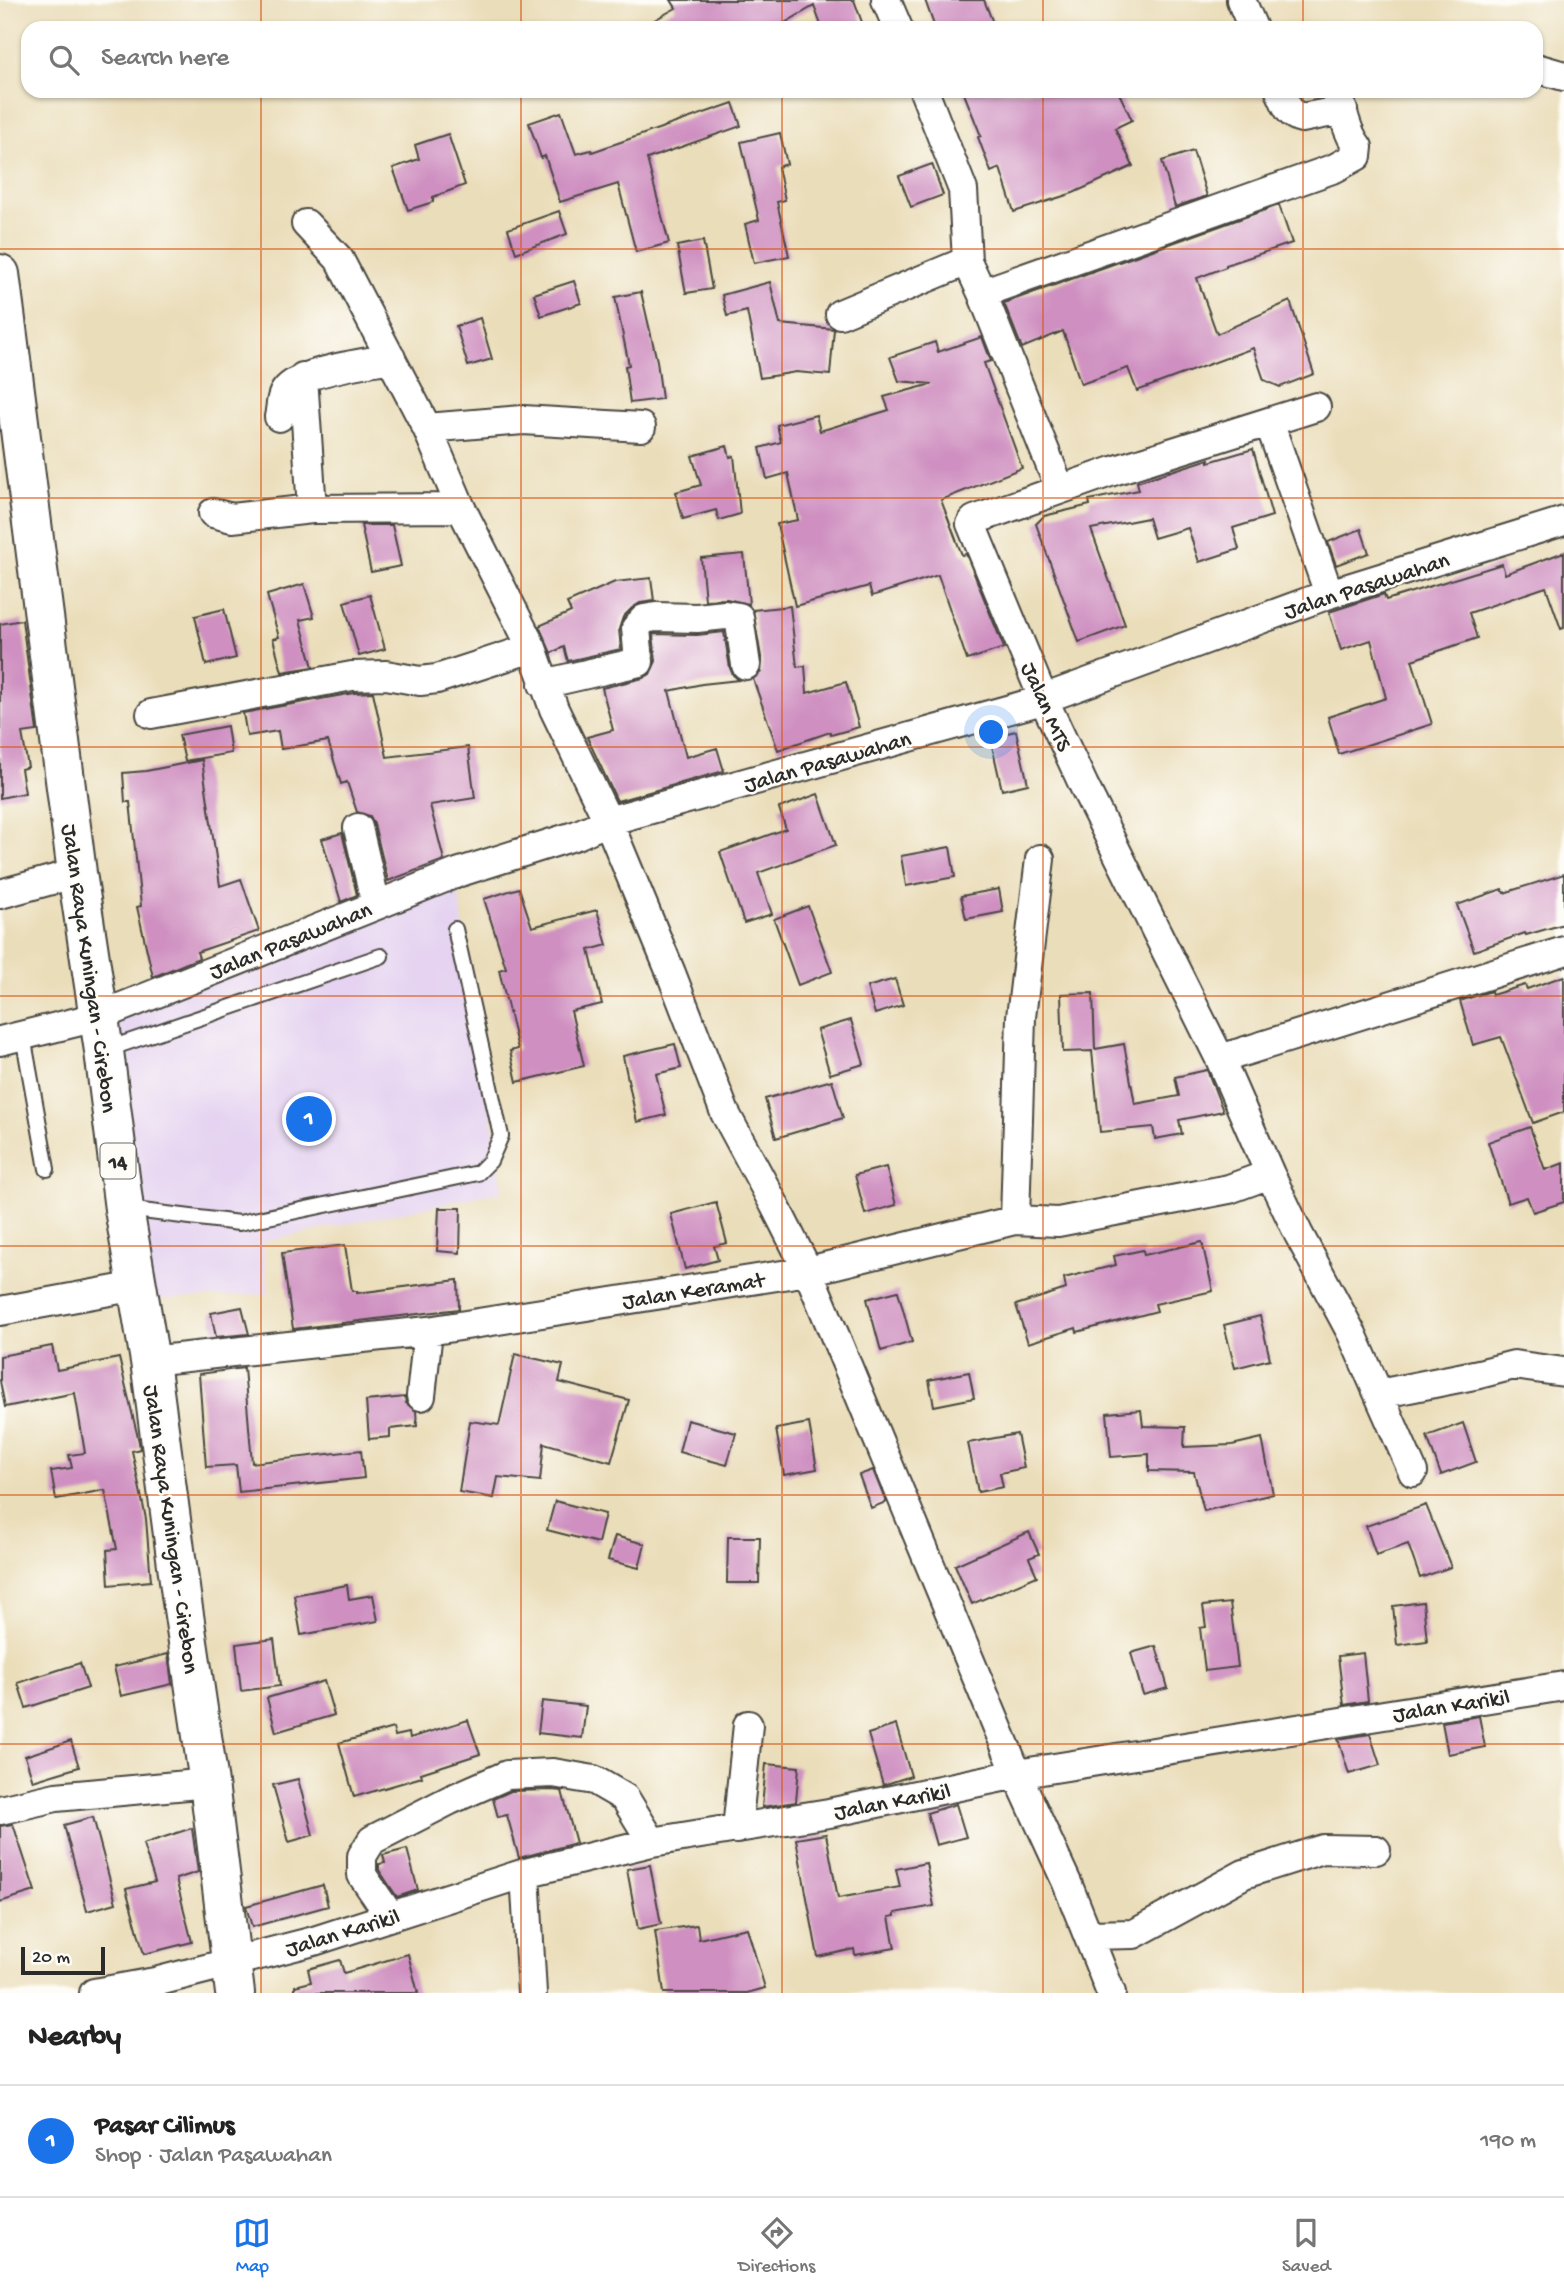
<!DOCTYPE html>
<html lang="en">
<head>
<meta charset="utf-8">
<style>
  :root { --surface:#fff; --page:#f6f6f6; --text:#222; --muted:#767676; --line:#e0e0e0; --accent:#1a73e8 }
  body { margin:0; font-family:"Gochi Hand",sans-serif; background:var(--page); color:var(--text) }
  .scale { position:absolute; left:21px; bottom:18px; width:84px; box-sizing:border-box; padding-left:7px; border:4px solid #2b2b2b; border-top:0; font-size:19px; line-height:24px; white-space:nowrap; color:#2b2b2b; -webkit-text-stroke:5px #fdfcf7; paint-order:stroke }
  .you { position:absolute; left:992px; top:733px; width:24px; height:24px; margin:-18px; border:5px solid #fff; border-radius:50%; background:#1a73e8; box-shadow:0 0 0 10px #1a73e833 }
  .badge { display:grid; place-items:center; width:46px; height:46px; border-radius:50%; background:var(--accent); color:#fff; font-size:23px; font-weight:700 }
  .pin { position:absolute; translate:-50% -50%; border:4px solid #fff; box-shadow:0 2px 7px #0006 }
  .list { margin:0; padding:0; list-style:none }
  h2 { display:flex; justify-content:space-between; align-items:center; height:91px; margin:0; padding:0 28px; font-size:30px }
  h2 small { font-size:23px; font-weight:400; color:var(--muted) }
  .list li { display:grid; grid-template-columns:46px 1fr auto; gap:21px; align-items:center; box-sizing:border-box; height:112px; padding:0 28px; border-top:2px solid var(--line) }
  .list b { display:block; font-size:26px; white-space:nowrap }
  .list p { margin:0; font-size:23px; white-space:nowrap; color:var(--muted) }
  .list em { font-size:23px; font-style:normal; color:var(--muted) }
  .icon { flex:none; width:38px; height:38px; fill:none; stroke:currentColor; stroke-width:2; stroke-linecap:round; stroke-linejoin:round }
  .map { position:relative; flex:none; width:1564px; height:1993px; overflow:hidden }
  .search { position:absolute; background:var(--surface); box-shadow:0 2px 5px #0004; left:21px; right:21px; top:21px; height:77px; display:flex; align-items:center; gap:18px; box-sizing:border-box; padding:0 24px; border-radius:21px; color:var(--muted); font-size:26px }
  .sheet { height:203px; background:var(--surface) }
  nav { display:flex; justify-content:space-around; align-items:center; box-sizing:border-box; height:98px; border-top:2px solid var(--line); background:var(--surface); font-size:19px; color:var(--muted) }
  nav a { display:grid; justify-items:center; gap:4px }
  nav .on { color:var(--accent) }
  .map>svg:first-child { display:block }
  .built { fill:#e5d3f1 }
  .building { fill:#cf90c1 }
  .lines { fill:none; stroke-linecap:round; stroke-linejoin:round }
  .service-casing { stroke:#484640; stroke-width:18 }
  .minor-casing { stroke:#484640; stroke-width:32 }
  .trunk-casing { stroke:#484640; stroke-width:42 }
  .service { stroke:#fff; stroke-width:14 }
  .minor { stroke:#fff; stroke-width:28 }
  .trunk { stroke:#fff; stroke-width:38 }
  .grid { fill:none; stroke:#d5540f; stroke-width:2; stroke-opacity:0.55 }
  .labels { text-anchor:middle; stroke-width:5; stroke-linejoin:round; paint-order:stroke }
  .shield { fill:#fdfcf7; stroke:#6a6a68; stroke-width:2 }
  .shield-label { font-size:21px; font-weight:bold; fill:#2b2b2b }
  .street-label { font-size:23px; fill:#2b2b2b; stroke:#fdfcf7 }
</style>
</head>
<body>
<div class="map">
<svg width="1564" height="1993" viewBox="0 0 1564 1993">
  <rect width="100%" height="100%" fill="#fdfcf7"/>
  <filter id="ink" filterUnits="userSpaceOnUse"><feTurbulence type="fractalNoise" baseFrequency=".0143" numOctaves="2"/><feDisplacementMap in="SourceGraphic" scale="14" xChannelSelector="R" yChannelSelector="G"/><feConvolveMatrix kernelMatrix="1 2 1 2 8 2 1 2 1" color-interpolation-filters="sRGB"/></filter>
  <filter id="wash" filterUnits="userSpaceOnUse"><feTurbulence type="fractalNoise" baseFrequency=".00686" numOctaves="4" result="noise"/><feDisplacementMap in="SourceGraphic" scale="28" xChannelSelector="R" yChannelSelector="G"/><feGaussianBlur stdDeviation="1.57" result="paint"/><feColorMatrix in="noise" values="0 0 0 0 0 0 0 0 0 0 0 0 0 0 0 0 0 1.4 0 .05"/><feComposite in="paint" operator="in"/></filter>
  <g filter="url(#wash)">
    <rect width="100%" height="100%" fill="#eaddb9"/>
    <!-- built -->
    <path class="built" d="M456,876L503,1191L262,1242L269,1294L148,1300L113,1011Z"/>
    <g id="blocks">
      <!-- building -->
      <path class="building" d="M671,0H854L864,28H822L814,6L776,28H640L676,8Z
        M925,0H984L995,28H935Z
        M963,91H1118L1132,120L1115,128L1133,166L1073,193L1014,212L1000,168L991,172L978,137L981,136Z
        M733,103L741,126L647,159L669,243L636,252L618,184L560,202L545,156L541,158L529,123L561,112L576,154L591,150L592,152Z
        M780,133L787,164L778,167L785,200L777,202L789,256L754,263L745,224L759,220L741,142Z
        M448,134L465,185L433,197V202L408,210L393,168L419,159L415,145Z
        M1193,151L1207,196L1175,207L1162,161Z
        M932,164L943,195L911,207L899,176Z
        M1279,205L1292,243L1226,265V267L1197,278L1217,334L1290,301L1314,374L1280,387L1264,380L1253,348L1137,391L1128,368L1081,384L1063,331L1022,348L1004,303Z
        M559,211L567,234L516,253L508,229Z
        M703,241L712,289L686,293L677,246Z
        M574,281L581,303L541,316L534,294Z
        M770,282L780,324L834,329L830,375L796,372L760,378L747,311L727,316L722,295Z
        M641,292L657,361L662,399L630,403L625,366L629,365L615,297Z
        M480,318L492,359L468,366L456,326Z
        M982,337L991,361L984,363L1022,468L941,500L962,555L966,554L1004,648L967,660L938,575L872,596L869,586L795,606L777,524L798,520L788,473L767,479L760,448L781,442L777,425L816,415L820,431L889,410L884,397L932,384L899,381L890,357L935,342L938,352Z
        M727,446L730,457L734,456L740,514L719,520L716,510L683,519L676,492L701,485L692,456Z
        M1253,449L1272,516L1233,528L1239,549L1199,562L1188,528L1154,538L1148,518L1091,529L1125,625L1079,642L1036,524L1044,516L1090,505L1089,500L1139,490L1137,482L1209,459V462Z
        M361,525H392L401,566L371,572Z
        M1361,529L1369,553L1336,565L1328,542Z
        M1564,552V628L1561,629L1546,587L1469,613L1477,638L1412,660L1432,724L1339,754L1328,717L1386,698L1371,640L1341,650L1329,612L1384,594L1386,600L1502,564L1505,574Z
        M744,554L749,604L727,599L705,600L701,558Z
        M651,578L654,601L640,603L632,608L623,617L619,629L621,649L568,661L564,647L551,653L539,626L571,612L567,603L615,582Z
        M304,584L314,617L300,620L313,667L282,672L273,639L279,637L267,595Z
        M370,595L385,649L359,656L344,602Z
        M790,606L797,667L805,666L807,693L846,682L859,727L831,735L830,732L778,750L753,679L761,672L762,663L753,610Z
        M224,609L236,658L206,665L195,616Z
        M22,620L37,731L22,733L28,767L21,769L25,793L0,798V624Z
        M724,632L730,668L733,675L739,680L702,684L669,691L686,757L717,748L724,771L617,801L587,737L613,730L602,688L643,678L650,674L656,661L653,634L697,635Z
        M373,692L387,757L468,747L475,798L430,805L444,860L388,881L374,824L370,816L357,812L347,782L341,784L328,741L281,749L278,731L247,736L243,713L354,693Z
        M227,726L231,753L185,761L179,735Z
        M1016,731L1028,784L1002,790L990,737Z
        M202,760L220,886L241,879L259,931L197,952L199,958L153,977L137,907L141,906L130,802H125L123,773L146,771Z
        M818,794L836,845L758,873L772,914L744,923L720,852L786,829L779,808Z
        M342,833L357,895L341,902L322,839Z
        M950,847L955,877L906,886L901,856Z
        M1564,874V924L1526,935L1525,933L1474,951L1457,905L1502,889L1504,893Z
        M519,888L532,927L597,910L607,945L589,950L602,1004L571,1011L584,1066L517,1082L510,1051L518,1049L499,970L506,968L484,899Z
        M999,889L1003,912L966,919L961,896Z
        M808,906L832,972L798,985L774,919Z
        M1564,976V1112L1533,1123L1501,1037L1473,1045L1460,1001L1491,991L1492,995L1525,985L1527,989Z
        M895,979L903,1005L875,1014L867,987Z
        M1093,993L1095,1049L1124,1044L1135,1104L1179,1096L1175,1077L1207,1070L1223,1111L1179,1120L1182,1134L1155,1139L1153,1127L1100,1132L1092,1051L1063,1052L1061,994Z
        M851,1020L864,1064L830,1074L817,1030Z
        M675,1044L681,1068L656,1074L666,1115L637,1122L623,1056Z
        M832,1080L843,1118L776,1138L765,1099Z
        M1530,1127L1545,1170L1564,1163V1202L1533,1212L1527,1197L1508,1203L1488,1142Z
        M886,1167L896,1205L865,1214L855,1175Z
        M716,1202L727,1243L714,1246L718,1260L685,1269L671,1214Z
        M439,1208H461L460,1253L437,1251Z
        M1202,1242L1213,1291L1155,1304L1157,1311L1077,1332L1076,1328L1028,1343L1016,1305L1066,1289L1064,1278L1116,1265L1114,1256L1143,1250L1144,1255Z
        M345,1245L352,1291H357V1293L458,1280L459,1309L293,1329L282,1253Z
        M898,1291L912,1342L881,1351L867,1299Z
        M242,1307L249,1334L216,1337L211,1313Z
        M1260,1316L1270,1359L1235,1368L1224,1325Z
        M52,1346L57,1370L119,1358L139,1442L140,1449L132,1451L146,1519L151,1581L109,1585L107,1550L117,1549L105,1490L56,1499L51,1471L72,1468L69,1455L85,1453L75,1393L5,1407L0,1381V1356Z
        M515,1354L563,1365L559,1382L629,1400L611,1462L544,1443L540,1481L498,1477L494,1498L459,1492L470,1421L499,1425Z
        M244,1368L252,1463L361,1450L364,1478L239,1492L236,1465L206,1467L199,1374Z
        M969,1372L974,1398L934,1406L929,1380Z
        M405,1397L406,1403L416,1411L417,1426L390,1429V1437L369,1439L366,1401Z
        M1141,1410L1143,1426L1185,1427L1184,1447L1232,1445L1262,1438L1273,1494L1204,1511L1194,1472L1149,1471V1454L1111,1457L1107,1413Z
        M687,1420L736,1433L727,1465L679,1452Z
        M809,1423L817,1469L784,1475L776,1429Z
        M1463,1423L1476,1462L1441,1475L1427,1436Z
        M1017,1434L1024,1468L1000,1473L1003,1487L978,1492L968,1443Z
        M873,1470L886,1502L871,1508L859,1475Z
        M555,1501L605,1514L598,1543L547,1530Z
        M1426,1505L1451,1567L1420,1578L1408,1544L1376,1555L1366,1526Z
        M1029,1532L1039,1554L1029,1558L1037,1576L972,1604L955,1565Z
        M615,1536L645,1544L639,1568L608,1560Z
        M728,1537H760L759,1583H727Z
        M347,1585L349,1599L373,1595L378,1621L301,1635L294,1595Z
        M1423,1602L1427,1641L1397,1645L1393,1606Z
        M1230,1603L1238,1667L1205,1671L1200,1628L1206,1627L1203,1606Z
        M274,1639L280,1686L241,1691L236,1644Z
        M1156,1646L1168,1688L1143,1695L1131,1653Z
        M1363,1653L1368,1701L1344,1705L1338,1656Z
        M168,1654L172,1684L121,1696L114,1667Z
        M80,1663L88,1688L26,1708L18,1683Z
        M324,1681L334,1715L276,1732L267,1698Z
        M542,1701L586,1706L582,1738L538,1733Z
        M1479,1716L1485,1747L1448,1754L1442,1722Z
        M468,1720L480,1754L421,1773L422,1777L354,1797L339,1743L393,1728L395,1736L409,1733L410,1738Z
        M896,1725L911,1776L883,1785L868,1734Z
        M1370,1734L1380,1765L1349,1774L1338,1739Z
        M71,1741L79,1767L33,1781L25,1756Z
        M766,1764L799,1767L796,1802L762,1807Z
        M298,1779L313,1835L289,1842L273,1785Z
        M552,1790L562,1791L576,1843L519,1858L507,1815L498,1817L493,1799L511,1791Z
        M956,1804L966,1837L936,1845L927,1813Z
        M93,1817L116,1903L87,1911L64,1825Z
        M13,1824L35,1891L0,1902V1826Z
        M192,1828L198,1872L176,1879L192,1942L144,1954L126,1889L155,1882L143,1844Z
        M826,1834L838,1898L900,1887L896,1869L926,1863L934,1906L895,1913V1916L889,1917L895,1948L855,1955L854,1949L818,1957L796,1839Z
        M407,1849L418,1890L397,1897L379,1870V1864L385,1863L383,1855Z
        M650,1865L661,1924L638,1929L627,1869Z
        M323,1885L328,1906L252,1927L246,1906Z
        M697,1925L699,1939L747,1928L765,1988L747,1993H664L655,1931Z
        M408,1954L418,1993H295V1986L311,1982L308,1969L340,1960L344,1973Z"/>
    </g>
  </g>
  <g filter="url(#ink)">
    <use href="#blocks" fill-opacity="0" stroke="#484640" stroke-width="2"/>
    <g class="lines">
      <defs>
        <path id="service" d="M23,1036L47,1169
          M105,1050L381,956
          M126,1209L239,1223L478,1173L490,1161L501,1136L455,929"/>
        <path id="minor" d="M886,0L898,28
          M1241,0L1253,28
          M1536,68L1564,76
          M924,91L963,190L967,261L982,293L1060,489
          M1280,91C1286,103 1288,115 1302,118L1343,110
          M306,224L339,259L427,428L461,508L532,648L554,709L608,821L671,973L725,1113L774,1204L808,1271L1017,1774L1067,1883L1111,1993
          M982,293L1335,168L1357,156L1358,147C1348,135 1340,107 1340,91
          M840,314L967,261
          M279,417C281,409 280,397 286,390C300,371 366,363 391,358
          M1269,422L1329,594
          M427,428L523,420L641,427
          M312,509L461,508
          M213,513L232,518L312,509L303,377
          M543,684L639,662L636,628L644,619L656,617L697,618L725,615L739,617L746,665
          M151,714L352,676L386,675L420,681L437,679L532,648
          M358,828L376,905
          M0,894L77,873
          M0,1041L97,1017L457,873L577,835L608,821L1032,703L1329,594L1564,521
          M1220,1059L1564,951
          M1270,1174L1298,1233L1352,1334L1413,1472
          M1015,1220L1021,1017L1040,859
          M0,1311L137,1286
          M150,1361L428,1331L808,1271L1015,1220L1058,1222L1229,1189L1270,1174L1220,1059L1084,786L1043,698L971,524L974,520L1113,471L1316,407
          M1379,1394L1479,1374L1514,1365L1564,1372
          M421,1396L428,1331
          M0,1810L56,1797L209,1783
          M737,1829L748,1725
          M525,1873L532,1993
          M390,1916L362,1875V1856L372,1840L450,1800L507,1775L553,1773L594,1780L625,1798L652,1842
          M1088,1935L1134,1934L1244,1874L1323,1849L1376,1850
          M94,1993L155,1982L314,1941L525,1873L652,1842L829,1813L1017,1774L1564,1686"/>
        <path id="trunk" d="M0,274L77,873L104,1051L124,1209L150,1361L181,1595L209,1783L235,1993"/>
      </defs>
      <!-- service casing -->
      <use href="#service" class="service-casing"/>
      <!-- minor casing -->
      <use href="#minor" class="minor-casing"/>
      <!-- trunk casing -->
      <use href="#trunk" class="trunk-casing"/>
      <!-- service -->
      <use href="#service" class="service"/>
      <!-- minor -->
      <use href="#minor" class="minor"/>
      <!-- trunk -->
      <use href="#trunk" class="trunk"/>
    </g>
  </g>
  <!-- grid -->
  <path class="grid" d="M261,0V28M521,0V28M782,0V28M1043,0V28M1303,0V28M261,91V1993M521,91V1993M782,91V1993M1043,91V1993M1303,91V1993M0,249H1564M0,498H1564M0,747H1564M0,996H1564M0,1246H1564M0,1495H1564M0,1744H1564"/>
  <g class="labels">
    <!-- shield labels -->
    <rect class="shield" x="100.5" y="1143.5" width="35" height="35" rx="5"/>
    <g class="shield-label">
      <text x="118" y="1168">14</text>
    </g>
    <!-- street labels -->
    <g class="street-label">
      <text transform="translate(1366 584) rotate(-18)" y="8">Jalan Pasawahan</text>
      <text transform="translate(1048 706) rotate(66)" y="8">Jalan MTS</text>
      <text transform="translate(827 760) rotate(-16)" y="8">Jalan Pasawahan</text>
      <text transform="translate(290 939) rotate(-22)" y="8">Jalan Pasawahan</text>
      <text transform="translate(91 968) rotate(82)" y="8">Jalan Raya Kuningan - Cirebon</text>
      <text transform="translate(693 1289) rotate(-9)" y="8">Jalan Keramat</text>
      <text transform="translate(173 1529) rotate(82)" y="8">Jalan Raya Kuningan - Cirebon</text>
      <text transform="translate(1451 1704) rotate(-9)" y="8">Jalan Karikil</text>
      <text transform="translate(892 1800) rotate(-11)" y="8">Jalan Karikil</text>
      <text transform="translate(342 1931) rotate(-17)" y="8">Jalan Karikil</text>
    </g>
  </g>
</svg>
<div class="scale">20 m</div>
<div class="you"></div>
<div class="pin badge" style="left:309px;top:1119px">1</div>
<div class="search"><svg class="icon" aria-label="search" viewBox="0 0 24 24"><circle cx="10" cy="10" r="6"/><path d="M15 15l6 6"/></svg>Search here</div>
</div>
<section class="sheet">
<h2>Nearby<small></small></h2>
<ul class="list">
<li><span class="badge">1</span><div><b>Pasar Cilimus</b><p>Shop · Jalan Pasawahan</p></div><em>190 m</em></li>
</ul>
</section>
<nav>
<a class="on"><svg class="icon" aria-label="map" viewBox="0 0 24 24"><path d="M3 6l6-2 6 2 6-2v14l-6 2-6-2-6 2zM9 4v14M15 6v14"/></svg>Map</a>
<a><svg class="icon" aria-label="directions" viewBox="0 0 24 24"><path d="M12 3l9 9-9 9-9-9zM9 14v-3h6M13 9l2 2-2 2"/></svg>Directions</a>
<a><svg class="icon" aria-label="saved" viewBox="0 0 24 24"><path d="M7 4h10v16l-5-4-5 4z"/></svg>Saved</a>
</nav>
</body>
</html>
